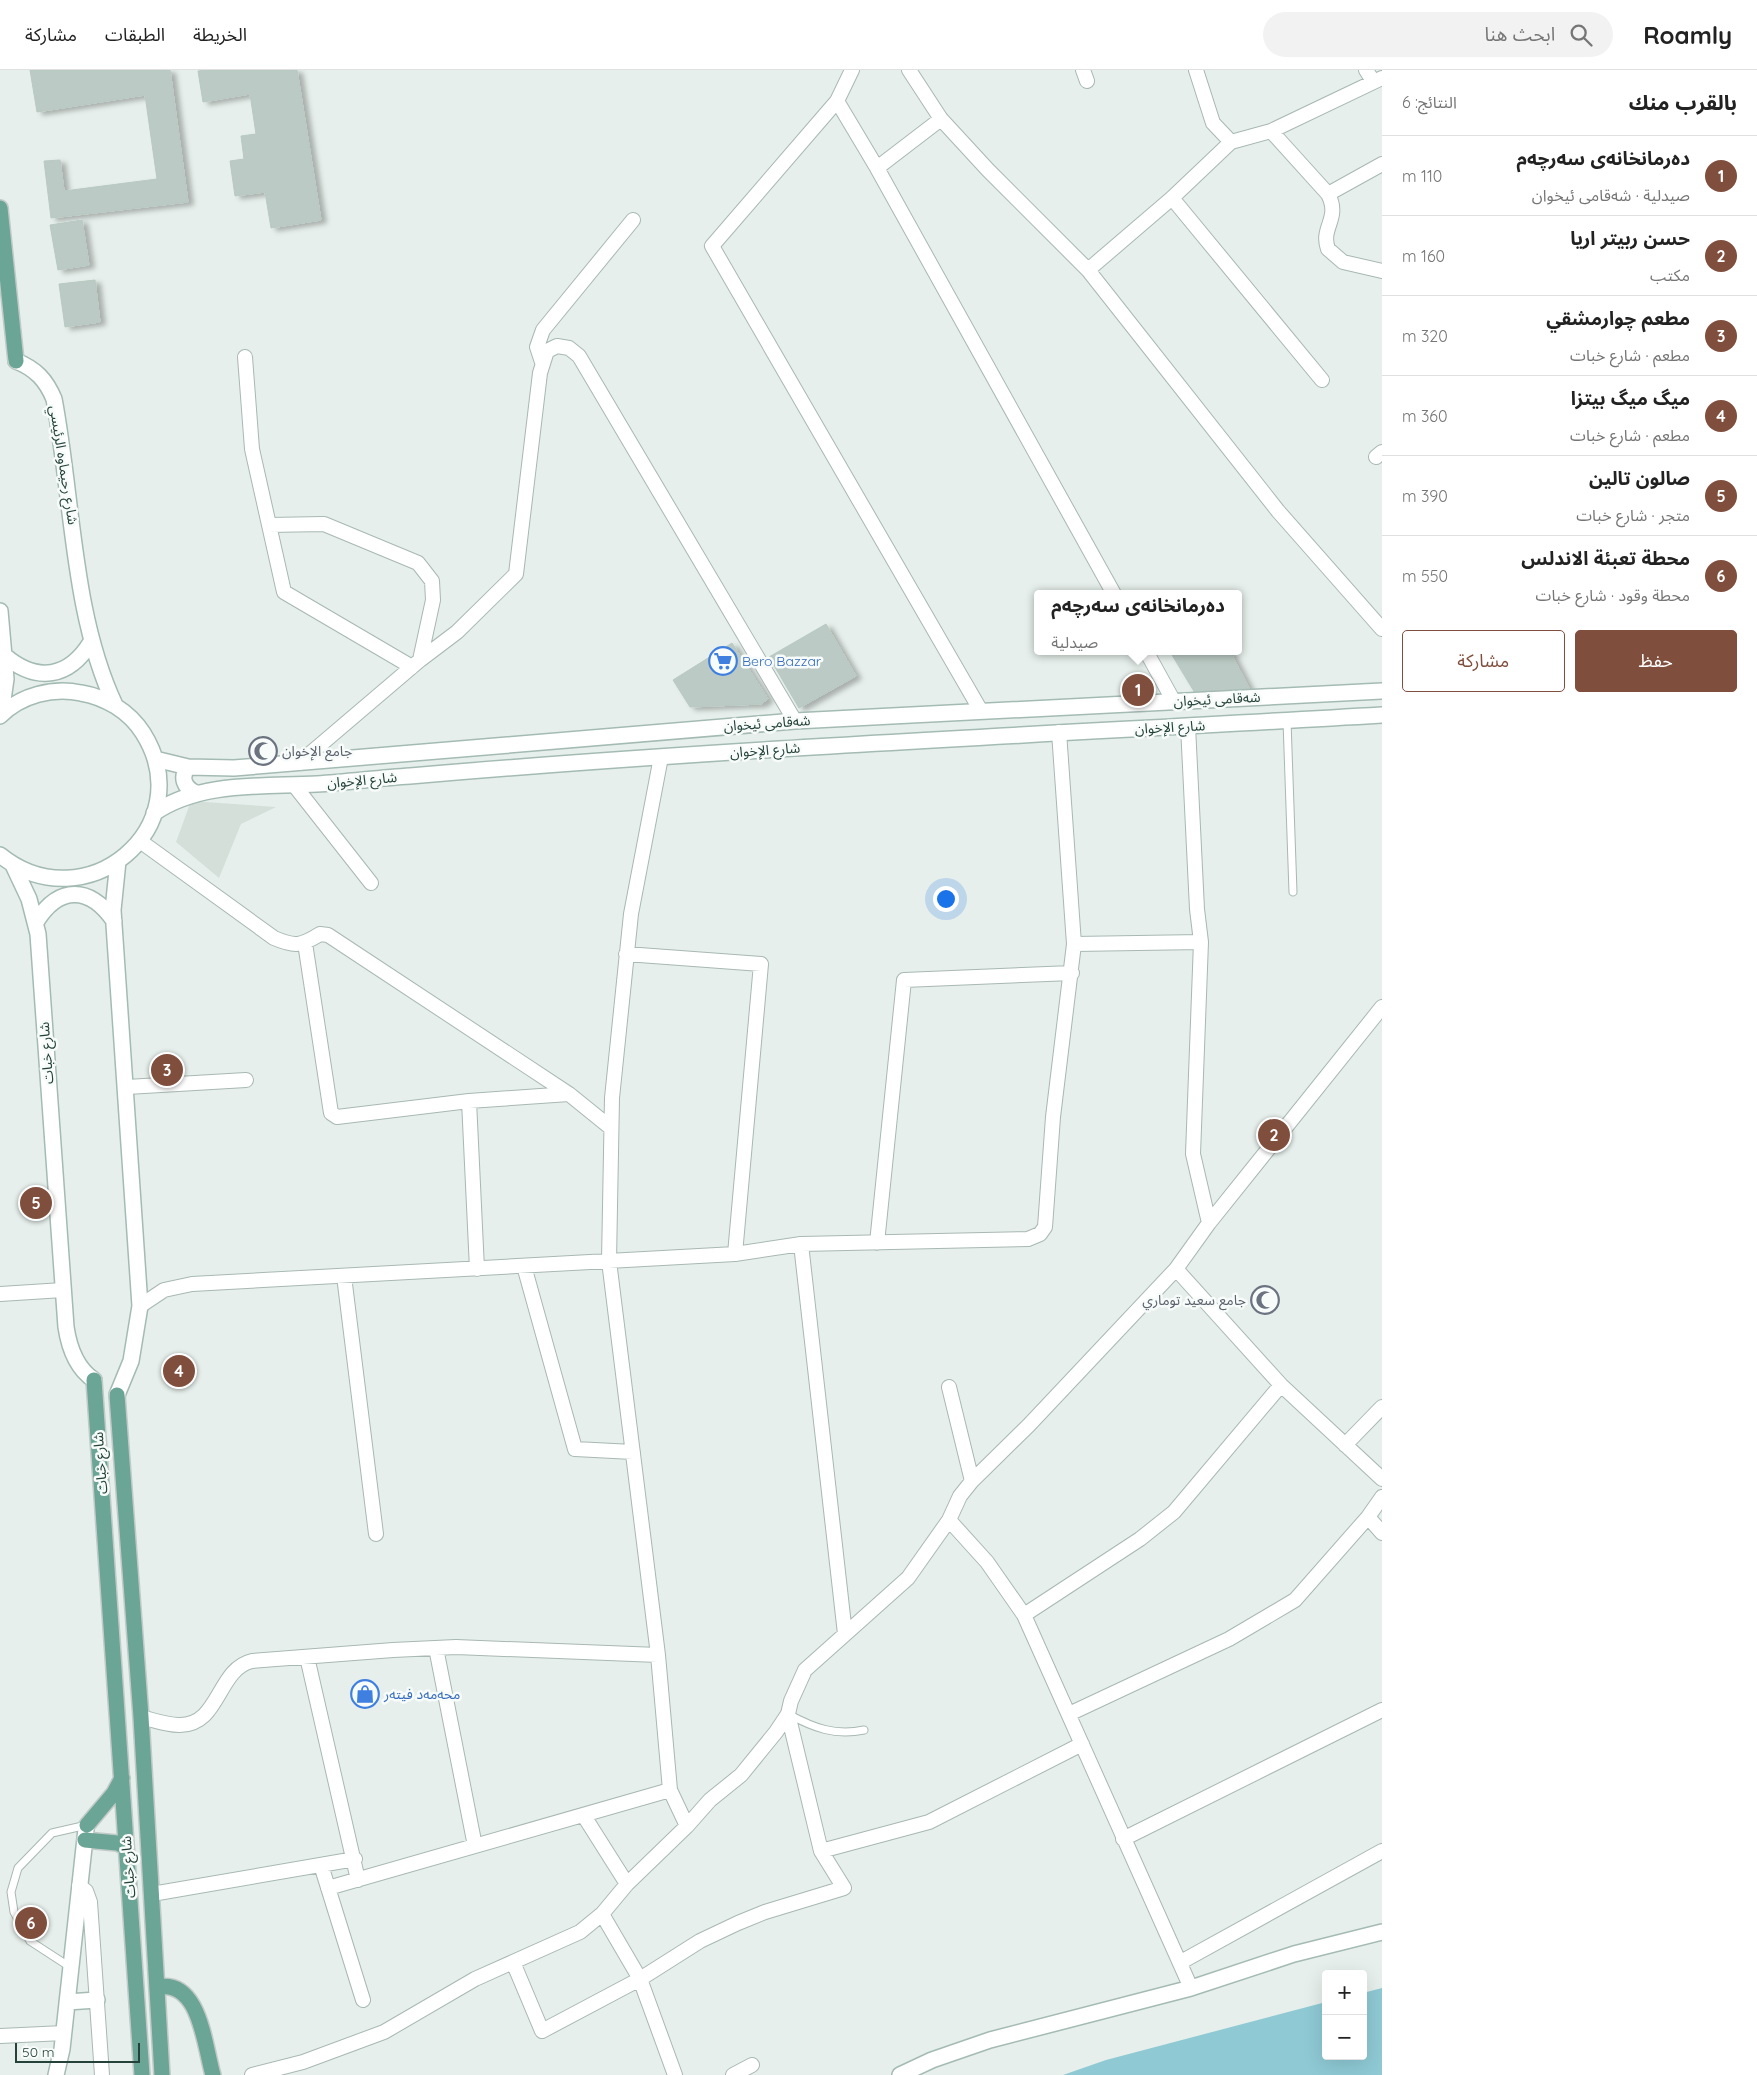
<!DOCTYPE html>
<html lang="ar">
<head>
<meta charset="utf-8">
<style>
  :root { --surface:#fff; --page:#f2f2f2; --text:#222; --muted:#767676; --line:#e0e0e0; --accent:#804e3d }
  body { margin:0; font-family:Quicksand,"Noto Sans Arabic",sans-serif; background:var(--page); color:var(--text); direction:rtl }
  .controls { position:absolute; right:15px; bottom:15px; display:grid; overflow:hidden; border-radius:5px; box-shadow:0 5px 20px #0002 }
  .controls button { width:45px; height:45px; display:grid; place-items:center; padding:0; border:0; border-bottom:1px solid var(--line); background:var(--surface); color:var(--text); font:25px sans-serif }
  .scale { position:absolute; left:15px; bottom:12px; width:125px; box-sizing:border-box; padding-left:5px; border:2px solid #24423a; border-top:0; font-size:14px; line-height:18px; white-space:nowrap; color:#24423a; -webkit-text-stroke:4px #f7fbf9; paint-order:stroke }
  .you { position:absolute; left:945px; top:828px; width:18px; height:18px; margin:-12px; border:4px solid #fff; border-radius:50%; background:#1a73e8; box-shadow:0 0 0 8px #1a73e833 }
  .badge { display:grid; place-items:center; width:32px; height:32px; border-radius:50%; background:var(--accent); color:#fff; font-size:16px; font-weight:700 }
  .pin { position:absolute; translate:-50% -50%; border:2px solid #fff; box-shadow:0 1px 5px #0006 }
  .popup { position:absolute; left:1034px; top:520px; width:208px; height:65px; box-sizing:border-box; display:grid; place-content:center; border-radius:5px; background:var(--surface); filter:drop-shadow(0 1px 4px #0005); font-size:16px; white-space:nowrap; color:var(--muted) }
  .popup b { font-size:19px; color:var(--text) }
  .popup::after { content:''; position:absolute; left:50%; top:100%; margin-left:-10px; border:10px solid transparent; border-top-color:var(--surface) }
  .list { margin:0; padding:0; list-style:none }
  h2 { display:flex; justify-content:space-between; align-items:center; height:65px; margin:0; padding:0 20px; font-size:21px }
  h2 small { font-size:16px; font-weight:400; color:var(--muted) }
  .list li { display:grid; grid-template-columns:32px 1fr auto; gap:15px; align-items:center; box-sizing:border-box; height:80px; padding:0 20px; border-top:1px solid var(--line) }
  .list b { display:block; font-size:19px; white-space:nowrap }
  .list p { margin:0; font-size:16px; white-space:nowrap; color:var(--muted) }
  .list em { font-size:16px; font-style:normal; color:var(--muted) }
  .actions { display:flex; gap:10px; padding:15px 20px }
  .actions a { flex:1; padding:11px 0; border:1px solid var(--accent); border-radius:5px; text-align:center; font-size:18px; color:var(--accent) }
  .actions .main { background:var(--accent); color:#fff }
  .icon { flex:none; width:28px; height:28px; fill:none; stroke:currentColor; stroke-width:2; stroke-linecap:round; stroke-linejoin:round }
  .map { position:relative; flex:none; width:1382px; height:2005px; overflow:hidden; direction:ltr }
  header { display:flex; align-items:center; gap:30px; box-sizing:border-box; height:70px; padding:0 25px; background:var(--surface); border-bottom:1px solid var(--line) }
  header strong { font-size:24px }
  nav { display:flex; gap:28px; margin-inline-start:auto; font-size:18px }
  .search { width:350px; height:45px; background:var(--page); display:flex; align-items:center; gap:12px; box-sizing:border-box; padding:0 18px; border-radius:28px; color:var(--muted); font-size:19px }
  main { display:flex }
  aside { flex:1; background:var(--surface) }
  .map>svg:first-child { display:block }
  .built { fill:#d4dfda }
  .water { fill:#8ec9d4 }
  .building { fill:#bbcac4; stroke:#b8c9c2; filter:url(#shadow) }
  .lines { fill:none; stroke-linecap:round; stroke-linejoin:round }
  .lane-casing { stroke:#a8b8b2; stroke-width:9 }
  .street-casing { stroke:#a8b8b2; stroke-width:16 }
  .secondary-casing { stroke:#a4bbb3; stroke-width:18 }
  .primary-casing { stroke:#c2cac8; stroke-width:18 }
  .lane { stroke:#fff; stroke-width:7 }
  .street { stroke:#fff; stroke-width:14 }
  .secondary { stroke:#fff; stroke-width:15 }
  .primary { stroke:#6aa596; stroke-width:15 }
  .labels { text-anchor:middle; stroke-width:5; stroke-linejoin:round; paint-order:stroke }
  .street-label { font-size:14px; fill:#24423a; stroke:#f7fbf9 }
  .shop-label { font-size:14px; fill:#366cbe; stroke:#f7fbf9; text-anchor:start }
  .worship-label { font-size:14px; fill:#5b616d; stroke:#f7fbf9; text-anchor:start }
</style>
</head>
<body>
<header>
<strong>Roamly</strong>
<div class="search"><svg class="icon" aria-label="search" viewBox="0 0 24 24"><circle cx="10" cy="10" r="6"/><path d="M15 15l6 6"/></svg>ابحث هنا</div>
<nav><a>الخريطة</a><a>الطبقات</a><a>مشاركة</a></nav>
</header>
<main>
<aside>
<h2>بالقرب منك<small>النتائج: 6</small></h2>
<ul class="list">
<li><span class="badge">1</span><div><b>دەرمانخانەی سەرچەم</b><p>صيدلية · شەقامی ئیخوان</p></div><em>110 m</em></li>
<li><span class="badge">2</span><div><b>حسن ربيتر اريا</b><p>مكتب</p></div><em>160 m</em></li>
<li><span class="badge">3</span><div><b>مطعم چوارمشقي</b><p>مطعم · شارع خبات</p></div><em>320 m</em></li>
<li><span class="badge">4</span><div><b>ميگ ميگ بيتزا</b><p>مطعم · شارع خبات</p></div><em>360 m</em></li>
<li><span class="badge">5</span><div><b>صالون تالين</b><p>متجر · شارع خبات</p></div><em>390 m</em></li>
<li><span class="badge">6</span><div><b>محطة تعبئة الاندلس</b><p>محطة وقود · شارع خبات</p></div><em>550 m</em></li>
</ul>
<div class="actions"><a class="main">حفظ</a><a>مشاركة</a></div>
</aside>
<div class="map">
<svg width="1382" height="2005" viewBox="0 0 1382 2005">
  <defs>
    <filter id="shadow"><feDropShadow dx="5.5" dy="3" stdDeviation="2.5" flood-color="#0004"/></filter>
  </defs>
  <rect width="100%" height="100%" fill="#e6efeb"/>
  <!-- built -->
  <path class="built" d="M191,731L276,737L241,754L219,808L176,772Z"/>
  <!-- water -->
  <path class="water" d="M1382,1918V2005H1063L1106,1990L1326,1932V1986H1363V1923Z"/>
  <!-- building -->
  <path class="building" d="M30,0H170L188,132L51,148L44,91L60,90L64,121L157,109L145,25L37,42Z
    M206,0H297L321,150L271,158L265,122L235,126L230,91L244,89L241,66L256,64L250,24L203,32L198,1Z
    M82,150L89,195L58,200L50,155Z
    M95,210L100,252L65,257L59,214Z
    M826,554L856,606L799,638L769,587Z
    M732,573L768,629L761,634L690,637L673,610Z
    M1185,581H1230L1250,620L1195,623L1172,585Z"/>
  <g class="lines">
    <defs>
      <path id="lane" d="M1287,651L1293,822
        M788,1644C814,1658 835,1666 864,1660
        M70,1897L30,1871L14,1842L11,1822L18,1798L52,1763L87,1755"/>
      <path id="street" d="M852,0L837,31L712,176L981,641
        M909,0L941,49L988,100L1088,200L1278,441L1382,559
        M1083,0L1087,11
        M1196,0L1213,53L1231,72
        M1366,0L1373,11
        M837,31L877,98L1114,524
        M1271,61L1328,124C1341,149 1320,157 1328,179L1343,192L1382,201
        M877,98L941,49
        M1328,124L1382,94
        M1172,128L1322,310
        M1088,200L1172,128L1231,72L1271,61L1382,8
        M245,287L252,379L269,455
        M542,292L537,277L543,260L633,150
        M1376,387L1382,382
        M1146,581L1173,630
        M412,597L284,522L269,455L324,454L418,493L432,511L433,530L420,590
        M1188,656L1197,839L1201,872L1193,1084L1209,1153
        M661,687L631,844L612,1028L609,1191L658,1585L670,1720
        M299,693L420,590L457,562L516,504L540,303L547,281L557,276L569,278L579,286L795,651
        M294,715L371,813
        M140,771L274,868C295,877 301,876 320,864L328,865L569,1024L611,1058
        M305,873L331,1043L337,1047L469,1031L569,1024
        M1074,874L1201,872
        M626,884L761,894L735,1184
        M127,1017L246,1010
        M469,1031L477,1199
        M877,1173L904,910L1072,903
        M801,1174L845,1564
        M524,1196L575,1379L633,1382
        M1176,1199L1281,1315L1382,1409
        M344,1206L376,1464
        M0,1224L63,1220
        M140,1236L164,1220L192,1214L735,1184L801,1174L1028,1169L1040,1164L1045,1157L1053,1047L1074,874L1059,662
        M949,1317L972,1411
        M1345,1375L1382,1337
        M1368,1447L1382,1463
        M949,1450L987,1492L1024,1545L1191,1918
        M1024,1545L1140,1469L1174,1442L1281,1315
        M436,1578L475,1776
        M307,1587L358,1810
        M1069,1644L1229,1569L1295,1530L1368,1447L1382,1427
        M141,1647C153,1650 166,1655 179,1655C220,1656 217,1599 252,1591L393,1580L456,1577L658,1585
        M584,1746L627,1814
        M1123,1769L1382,1640
        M821,1781L929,1752L1082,1674
        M321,1795L363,1930
        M79,1816L86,1821L90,1832L102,2005
        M328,1818L670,1720L687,1756L710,1730L741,1705L776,1662L788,1644L791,1631L805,1600L908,1508L949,1450L960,1426L972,1411L1029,1355L1176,1199L1209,1153L1382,937
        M152,1824L355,1789
        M602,1844L640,1909L675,2005
        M513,1892L542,1961L640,1909L700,1871L738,1853L765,1842L844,1818L821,1781L788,1644
        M1181,1892L1382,1781
        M0,1966L64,1963
        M252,2005L303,1992L384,1962L475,1909L580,1862L602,1844L627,1814L687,1756
        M733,2005L752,1995"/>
      <path id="secondary" d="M16,291C36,299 46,310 54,329C73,429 72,544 115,635
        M0,541L6,609L1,644
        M5,586C37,613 69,608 91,572
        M0,646C21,625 53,617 81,623C105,627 129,641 143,663C202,757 85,854 0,785
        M155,689L188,697L234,698L795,651L1382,621
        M188,697C180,707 184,718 196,723
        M154,743C201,711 263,717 317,714C348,712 379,708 410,706C733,678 1058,664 1382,645
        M13,795L29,829L38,864L66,1257C69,1277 76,1298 94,1310
        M36,852C59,815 90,816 114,851
        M117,1325L131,1291L140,1236L113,840L118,791
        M67,1932L97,1930
        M56,2005L62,1979L86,1759
        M900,2005L932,1990L990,1970L1191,1918L1294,1884L1382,1862"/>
      <path id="primary" d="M0,138L16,291
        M94,1310L142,2005
        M117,1325L141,1647L162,2005
        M87,1755L114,1723L122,1708
        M85,1770L117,1773L126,1777
        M157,1917C200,1909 204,1974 213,2005"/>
    </defs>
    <!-- lane casing -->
    <use href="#lane" class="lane-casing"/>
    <!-- street casing -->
    <use href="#street" class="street-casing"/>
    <!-- secondary casing -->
    <use href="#secondary" class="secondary-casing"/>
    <!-- primary casing -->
    <use href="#primary" class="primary-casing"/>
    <!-- lane -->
    <use href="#lane" class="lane"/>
    <!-- street -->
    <use href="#street" class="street"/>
    <!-- secondary -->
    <use href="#secondary" class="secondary"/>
    <!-- primary -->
    <use href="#primary" class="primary"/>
  </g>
  <!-- icons -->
  <defs>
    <symbol id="supermarket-ring" viewBox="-11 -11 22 22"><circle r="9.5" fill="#f7fbf9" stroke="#3f7fe0" stroke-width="1.5"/><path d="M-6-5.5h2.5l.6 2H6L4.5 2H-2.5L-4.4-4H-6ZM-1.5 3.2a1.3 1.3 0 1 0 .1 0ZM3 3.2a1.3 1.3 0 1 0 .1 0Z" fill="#3f7fe0"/></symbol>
    <symbol id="mosque-ring" viewBox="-11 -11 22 22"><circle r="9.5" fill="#f7fbf9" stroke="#6b7280" stroke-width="1.5"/><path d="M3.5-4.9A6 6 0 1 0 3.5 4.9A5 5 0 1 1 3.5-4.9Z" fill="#6b7280"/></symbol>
    <symbol id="shop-ring" viewBox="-11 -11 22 22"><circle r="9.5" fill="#f7fbf9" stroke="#3f7fe0" stroke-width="1.5"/><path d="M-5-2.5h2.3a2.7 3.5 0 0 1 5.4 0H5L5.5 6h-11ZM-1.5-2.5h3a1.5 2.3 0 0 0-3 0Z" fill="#3f7fe0"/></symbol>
  </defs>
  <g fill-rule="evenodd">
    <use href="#supermarket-ring" x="707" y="575" width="32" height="32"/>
    <use href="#mosque-ring" x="247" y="665" width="32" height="32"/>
    <use href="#mosque-ring" x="1249" y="1214" width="32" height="32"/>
    <use href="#shop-ring" x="349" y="1608" width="32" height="32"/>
  </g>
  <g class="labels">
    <!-- street labels -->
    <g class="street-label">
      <text transform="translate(64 395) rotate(81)" y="5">شارع رحيماوه الرئيسي</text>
      <text transform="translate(1217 629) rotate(-3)" y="5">شەقامی ئیخوان</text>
      <text transform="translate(767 653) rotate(-4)" y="5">شەقامی ئیخوان</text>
      <text transform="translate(1170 657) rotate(-3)" y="5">شارع الإخوان</text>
      <text transform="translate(765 680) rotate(-4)" y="5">شارع الإخوان</text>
      <text transform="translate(362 710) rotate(-5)" y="5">شارع الإخوان</text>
      <text transform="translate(46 983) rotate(-94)" y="5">شارع خبات</text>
      <text transform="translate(100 1393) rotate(-94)" y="5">شارع خبات</text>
      <text transform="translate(128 1797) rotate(-94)" y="5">شارع خبات</text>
    </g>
    <!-- shop labels -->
    <g class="shop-label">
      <text x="742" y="596">Bero Bazzar</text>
      <text x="384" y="1629">محەمەد فیتەر</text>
    </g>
    <!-- worship labels -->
    <g class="worship-label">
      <text x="282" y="686">جامع الإخوان</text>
      <text x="1246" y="1235" text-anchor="end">جامع سعيد توماري</text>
    </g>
  </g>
</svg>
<div class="controls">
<button>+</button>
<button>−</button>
</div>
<div class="scale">50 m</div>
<div class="you"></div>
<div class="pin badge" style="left:1138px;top:620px">1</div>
<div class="popup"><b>دەرمانخانەی سەرچەم</b>صيدلية</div>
<div class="pin badge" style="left:1274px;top:1065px">2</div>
<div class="pin badge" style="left:167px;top:1000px">3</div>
<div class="pin badge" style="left:179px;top:1301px">4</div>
<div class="pin badge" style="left:36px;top:1133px">5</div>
<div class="pin badge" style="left:31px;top:1853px">6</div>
</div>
</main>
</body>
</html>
